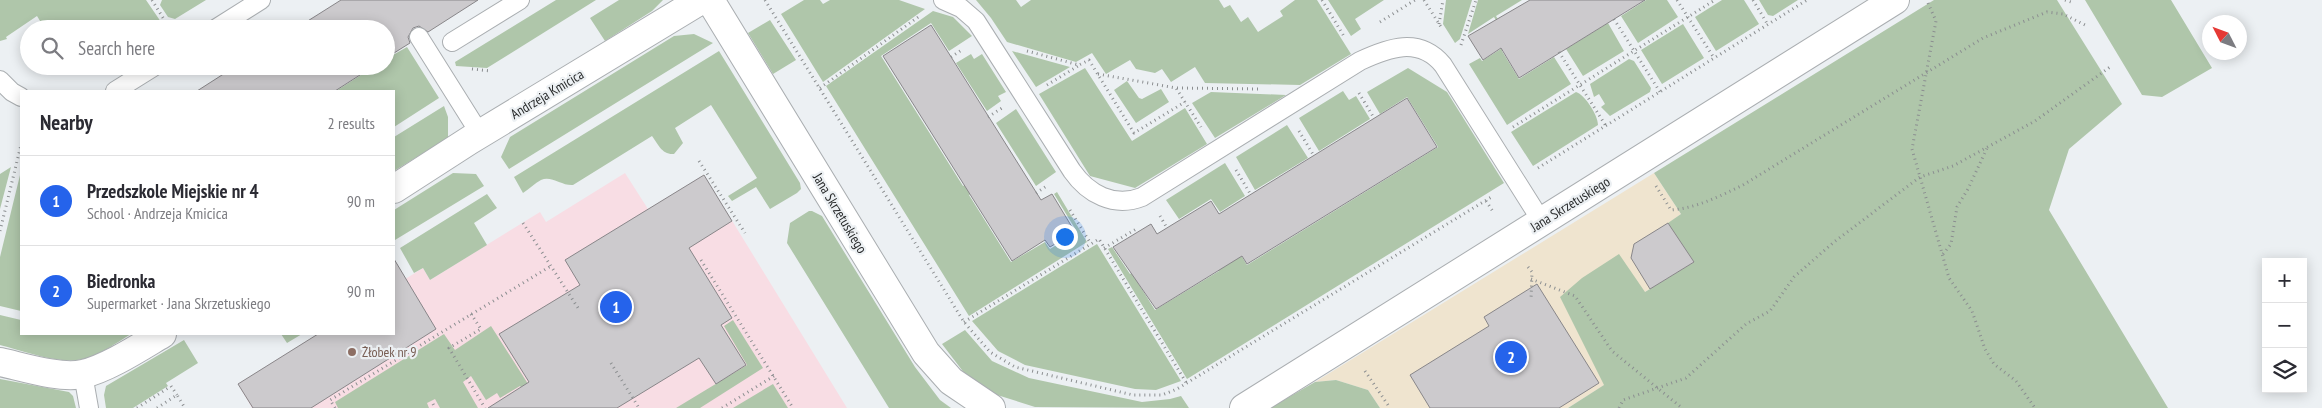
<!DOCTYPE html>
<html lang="en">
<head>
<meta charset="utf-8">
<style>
  :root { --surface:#fff; --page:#f7f7f7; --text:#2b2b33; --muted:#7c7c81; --line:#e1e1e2; --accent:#2563eb }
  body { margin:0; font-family:"PT Sans Narrow",sans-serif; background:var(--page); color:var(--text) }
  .controls { position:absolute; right:15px; bottom:15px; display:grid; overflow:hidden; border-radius:0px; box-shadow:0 2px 12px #0003 }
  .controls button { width:45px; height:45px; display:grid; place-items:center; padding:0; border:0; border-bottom:1px solid var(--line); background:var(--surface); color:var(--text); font:25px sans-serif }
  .compass { position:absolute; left:2202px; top:15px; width:45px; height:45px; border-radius:50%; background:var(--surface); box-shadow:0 2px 12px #0003; rotate:312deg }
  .you { position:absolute; left:1064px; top:236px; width:18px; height:18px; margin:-12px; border:4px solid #fff; border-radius:50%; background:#1a73e8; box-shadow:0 0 0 8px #1a73e833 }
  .badge { display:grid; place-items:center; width:32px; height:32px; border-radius:50%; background:var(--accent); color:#fff; font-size:16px; font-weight:700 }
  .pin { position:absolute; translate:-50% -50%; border:2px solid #fff; box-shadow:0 1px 5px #0006 }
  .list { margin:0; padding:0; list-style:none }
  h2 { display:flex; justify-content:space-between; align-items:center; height:65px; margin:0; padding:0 20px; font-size:21px }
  h2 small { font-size:16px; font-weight:400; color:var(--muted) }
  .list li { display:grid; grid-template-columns:32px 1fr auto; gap:15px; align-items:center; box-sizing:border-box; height:90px; padding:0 20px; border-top:1px solid var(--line) }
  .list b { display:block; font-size:19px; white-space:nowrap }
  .list p { margin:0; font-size:16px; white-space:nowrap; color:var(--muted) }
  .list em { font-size:16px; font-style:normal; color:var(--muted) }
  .icon { flex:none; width:28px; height:28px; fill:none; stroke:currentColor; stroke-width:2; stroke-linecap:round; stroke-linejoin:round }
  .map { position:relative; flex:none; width:2322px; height:408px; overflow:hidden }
  .search { position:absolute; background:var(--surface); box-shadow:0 2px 12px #0003; left:20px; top:20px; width:375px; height:55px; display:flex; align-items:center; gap:12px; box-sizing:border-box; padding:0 18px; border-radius:28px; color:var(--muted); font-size:19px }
  .panel { position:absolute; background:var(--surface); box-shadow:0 2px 12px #0003; left:20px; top:90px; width:375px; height:245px; border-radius:0px }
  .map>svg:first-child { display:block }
  .commercial { fill:#efe4cf }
  .education { fill:#f8dde4 }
  .green { fill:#afc6aa }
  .building { fill:#cccacd; stroke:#888689 }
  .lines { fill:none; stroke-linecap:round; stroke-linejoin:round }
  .lane-casing { stroke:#aaaeb1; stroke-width:20 }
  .street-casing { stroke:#aaaeb1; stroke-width:30 }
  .path { stroke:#8b8e90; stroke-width:3; stroke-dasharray:1 4; stroke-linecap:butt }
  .lane { stroke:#fff; stroke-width:18 }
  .street { stroke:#fff; stroke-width:28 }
  .education-dot { fill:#8d6e63; stroke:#ecf0f3; stroke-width:2 }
  .labels { text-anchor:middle; stroke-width:4.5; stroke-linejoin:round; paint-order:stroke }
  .street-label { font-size:14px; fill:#292b2c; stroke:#ecf0f3 }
  .education-label { font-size:14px; fill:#785e54; stroke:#ecf0f3; text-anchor:start }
</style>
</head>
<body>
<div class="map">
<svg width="2322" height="408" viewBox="0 0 2322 408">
  <rect width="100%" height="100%" fill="#ecf0f3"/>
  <!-- commercial -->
  <path class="commercial" d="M1654,173L1681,214L1669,223L1694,262L1645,292L1606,384L1568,408H1380L1368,390L1336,380L1315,382Z"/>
  <!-- education -->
  <path class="education" d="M625,173L648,209L704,175L847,408H252L238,384L318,334H394V286L423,268L430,280L540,212L546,222Z"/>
  <!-- green -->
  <path class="green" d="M0,0H146L161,22L158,29H79L76,24L68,29H45L37,16L6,37L7,39L0,41Z
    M162,0H206L175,19L168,17L160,5Z
    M556,0H596L487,68L456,66L455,62Z
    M619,0H663L652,11L605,41L590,18Z
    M804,0H820L823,4L830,0H899L925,9L823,82L781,14Z
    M976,0H1016L1021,7L1031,0H1219L1224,8L1230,5L1241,22L1248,17L1258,32L1283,16L1280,11L1295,0H1317L1351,54L1300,85L1205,83L1195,67L1171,82L1162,69L1155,73L1136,69L1130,60L1106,74L1092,53L1076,62L1007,42L991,18Z
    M1328,0H1384L1355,19L1361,29L1351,36Z
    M1446,0H1472L1460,39L1455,43L1443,24Z
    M1478,0H1522L1496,16L1512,43L1502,51L1519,79L1554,57L1571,84L1507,125L1469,64L1480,58L1482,61L1510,43L1494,17L1468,34Z
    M1646,0H1667L1678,17L1638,43L1621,16Z
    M1722,0H1744L1759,24L1716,51L1695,17Z
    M1759,0H1798L1773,16L1768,15Z
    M1934,0H2057L2122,104L2069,149L2049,210L2168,408H1568L1604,385L1560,297L1582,278L1619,254L1645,292L1694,262L1668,223L1681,214L1654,173Z
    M2085,0H2171L2212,68L2162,97L2142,95Z
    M933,11L953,17L972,36L949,51L931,23L881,56L963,186L970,182L975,191L969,195L1011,262L1045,242L1050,249L1077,232L1054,194L1057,192L1087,242L969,316L826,86Z
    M770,20L796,60L773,74L748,33Z
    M1608,23L1624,51L1583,76L1566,49Z
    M1683,24L1704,58L1662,84L1641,50Z
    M694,34L713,43L509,169L501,157L510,137L674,36Z
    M407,47L439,98L394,127V91H336L375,66H386V59Z
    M719,51L800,183L801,189L797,193L770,209L756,187L732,201L728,196L757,178L711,105L675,128L683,143L674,154C662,155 658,144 652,136L573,185C562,186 551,175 541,180C535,183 529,189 523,193L514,177Z
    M1012,51L1070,67L1036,87Z
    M971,54L974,59L982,54L1006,92L998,96L1001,101L987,111L956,63Z
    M1629,59L1634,61L1651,88L1650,92L1610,116L1601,107L1605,104L1599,94L1594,97L1590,84Z
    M1085,68L1132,141L1185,108L1207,144L1135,188L1090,176L1039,94Z
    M1408,68L1447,92L1504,183L1187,379L1108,249L1112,247L1130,274L1138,269V283L1155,310L1219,271L1216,266L1239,252L1247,265L1438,147L1407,97L1380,114L1367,92Z
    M1127,81L1139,98L1142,99L1161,89L1169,102L1136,123L1114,90Z
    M1343,91L1349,100L1356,96L1370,119L1319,151L1299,118Z
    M1211,92L1286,95L1215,138L1192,103Z
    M1576,92C1585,95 1598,115 1598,125L1533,166L1511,132Z
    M444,106L448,117V138L394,171V137Z
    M1016,109L1056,172L1036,186L996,123Z
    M1287,125L1308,158L1255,190L1236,157Z
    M1225,163L1245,196L1220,212L1211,199L1179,219L1166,200Z
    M11,167L0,209V174Z
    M21,171L20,186L21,311L0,306V257Z
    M453,173L476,174L484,186L395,240L394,210Z
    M487,194L497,208L474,223L487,245L430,280L423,268L414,273L400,248Z
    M809,211H812L822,216L915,367L940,400L951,408H889L787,243L790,223Z
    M1097,244L1181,381L1156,390L1135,389L1025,365L998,351L972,321Z
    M0,315L21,320V334H131C116,343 100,355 83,359C61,365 23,351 0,345Z
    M733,320L763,368L700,408H676L747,365L724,326Z
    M491,326L530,387L524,391L520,386L500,398L497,393L486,400L471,376L463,382L478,408H440L435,399L427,403L429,408H338L335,402L444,334L457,353L455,350Z
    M965,330L992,361L1029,378L1142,402L1170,399L1181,396L1189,408L1035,407L994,394L965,374L942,344Z
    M281,334H302L287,343Z
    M184,340L198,363L166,383L168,386L133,408H106L104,395L106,386Z
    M0,379L69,392L73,396L76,408H0Z
    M1336,380L1368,390L1380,408H1270L1315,382Z
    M773,384L788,408H733Z"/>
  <!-- building -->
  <path class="building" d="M341,0H478L428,32L419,26L413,28L408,37L410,43L386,58V29H295Z
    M1530,0H1645L1519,78L1501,48L1483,60L1468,36Z
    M931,25L1041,200L1052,194L1075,232L1050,247L1045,240L1012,261L883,56Z
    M236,66H374L335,91H197Z
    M1407,98L1437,147L1247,264L1242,256L1156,309L1113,247L1151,224L1157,234L1211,201L1219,214Z
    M704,175L732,221L689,248L732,318L721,325L746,365L716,384L699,358L617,408H488L529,382L499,334L580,285L565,260Z
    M1668,223L1694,262L1650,289L1631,258L1634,244Z
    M394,259L436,329L311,408H253L238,384L318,334H394Z
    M1537,284L1599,383L1559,408H1430L1410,375L1489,326L1484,317Z"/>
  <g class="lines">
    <defs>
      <path id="lane" d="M943,0L961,8L976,21L1072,171C1088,194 1114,208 1142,197L1360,61C1388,48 1419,36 1443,65L1542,222
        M215,29L261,0
        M419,37L480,134
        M452,42L520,0
        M0,80L12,92L21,97
        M115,91L155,66
        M83,374L89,408"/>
      <path id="street" d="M710,0L926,353L951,381L991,408
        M394,189L470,140L701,0
        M0,362C23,367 60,379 83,374C108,368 140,347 162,334
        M1244,408L1895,0"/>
    </defs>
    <!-- lane casing -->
    <use href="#lane" class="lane-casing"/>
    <!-- street casing -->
    <use href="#street" class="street-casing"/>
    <!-- path -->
    <path class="path" d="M152,0L170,29
      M765,0L964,322L990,352L1015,367L1133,395H1162L1177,389L1493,196
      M1322,0L1345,38
      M1424,0L1441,27
      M1677,0L1714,58
      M1753,0L1768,25
      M2065,0L2071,2
      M1928,3L1936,21L1912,149L1949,278L1972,311L1985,349L1994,364L2016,381L2035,408
      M1614,19L1660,92
      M1380,22L1415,0
      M1439,24L1443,0
      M1461,45L1476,0
      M1027,51L1079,65L1089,60L1134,133L1185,102
      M1559,52L1606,126
      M951,57L963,49
      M472,69L491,71
      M1098,74L1176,88L1201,127
      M1047,85L1078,66
      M820,88L921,15
      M1177,88L1260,89
      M1359,93L1374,118
      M988,117L1002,108
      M1513,127L1715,0
      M1299,131L1314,156
      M699,161L745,233
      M1538,168L1807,0
      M1236,170L1251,195
      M1656,186L1671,210C1697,208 1720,196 1743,185L1983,38L2047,12L2063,14L2085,25
      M1036,193L1048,185
      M1486,201L1494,213
      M1070,210L1091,244
      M1160,216L1167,228
      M523,223L580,311
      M0,231L21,145
      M1104,248L1138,228
      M1943,254L1951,244L1957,207L1968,189L1988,146
      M701,260L793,408
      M1528,267L1532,272L1531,300
      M1531,279L1575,296L1612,351L1682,408
      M471,314L481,329L449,348L485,408
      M964,322L1099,239L1187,384
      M611,363L639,408
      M1365,371L1390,408
      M171,386L177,395
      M433,404L435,408
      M137,408L168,388
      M157,408L177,395L185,408
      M335,408L330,400L551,266
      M722,408L774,376
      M1619,408L1623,400L1686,378L1746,324L1770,311L1794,277L1834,242L1920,177L1953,166L2035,121L2110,67"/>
    <!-- lane -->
    <use href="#lane" class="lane"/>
    <!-- street -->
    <use href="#street" class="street"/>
  </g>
  <!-- markers -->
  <circle class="education-dot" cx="352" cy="352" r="5"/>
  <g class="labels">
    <!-- street labels -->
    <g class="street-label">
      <text transform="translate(547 94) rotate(-31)" y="5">Andrzeja Kmicica</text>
      <text transform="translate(1570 204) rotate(-32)" y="5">Jana Skrzetuskiego</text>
      <text transform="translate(840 213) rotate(59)" y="5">Jana Skrzetuskiego</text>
    </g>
    <!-- education labels -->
    <g class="education-label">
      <text x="362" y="357">Żłobek nr 9</text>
    </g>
  </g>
</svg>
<div class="controls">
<button>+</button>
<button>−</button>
<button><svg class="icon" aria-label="layers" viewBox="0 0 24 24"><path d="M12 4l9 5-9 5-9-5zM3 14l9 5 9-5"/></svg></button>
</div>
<svg class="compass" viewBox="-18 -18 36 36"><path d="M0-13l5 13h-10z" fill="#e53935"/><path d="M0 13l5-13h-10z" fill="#7c7c81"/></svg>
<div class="you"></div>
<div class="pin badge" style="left:616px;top:307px">1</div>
<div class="pin badge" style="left:1511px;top:357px">2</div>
<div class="search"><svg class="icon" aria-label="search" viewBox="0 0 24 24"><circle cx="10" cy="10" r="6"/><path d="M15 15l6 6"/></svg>Search here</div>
<section class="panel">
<h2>Nearby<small>2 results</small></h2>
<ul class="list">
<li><span class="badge">1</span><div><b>Przedszkole Miejskie nr 4</b><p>School · Andrzeja Kmicica</p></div><em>90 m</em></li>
<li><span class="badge">2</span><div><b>Biedronka</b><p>Supermarket · Jana Skrzetuskiego</p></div><em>90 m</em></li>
</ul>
</section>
</div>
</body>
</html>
